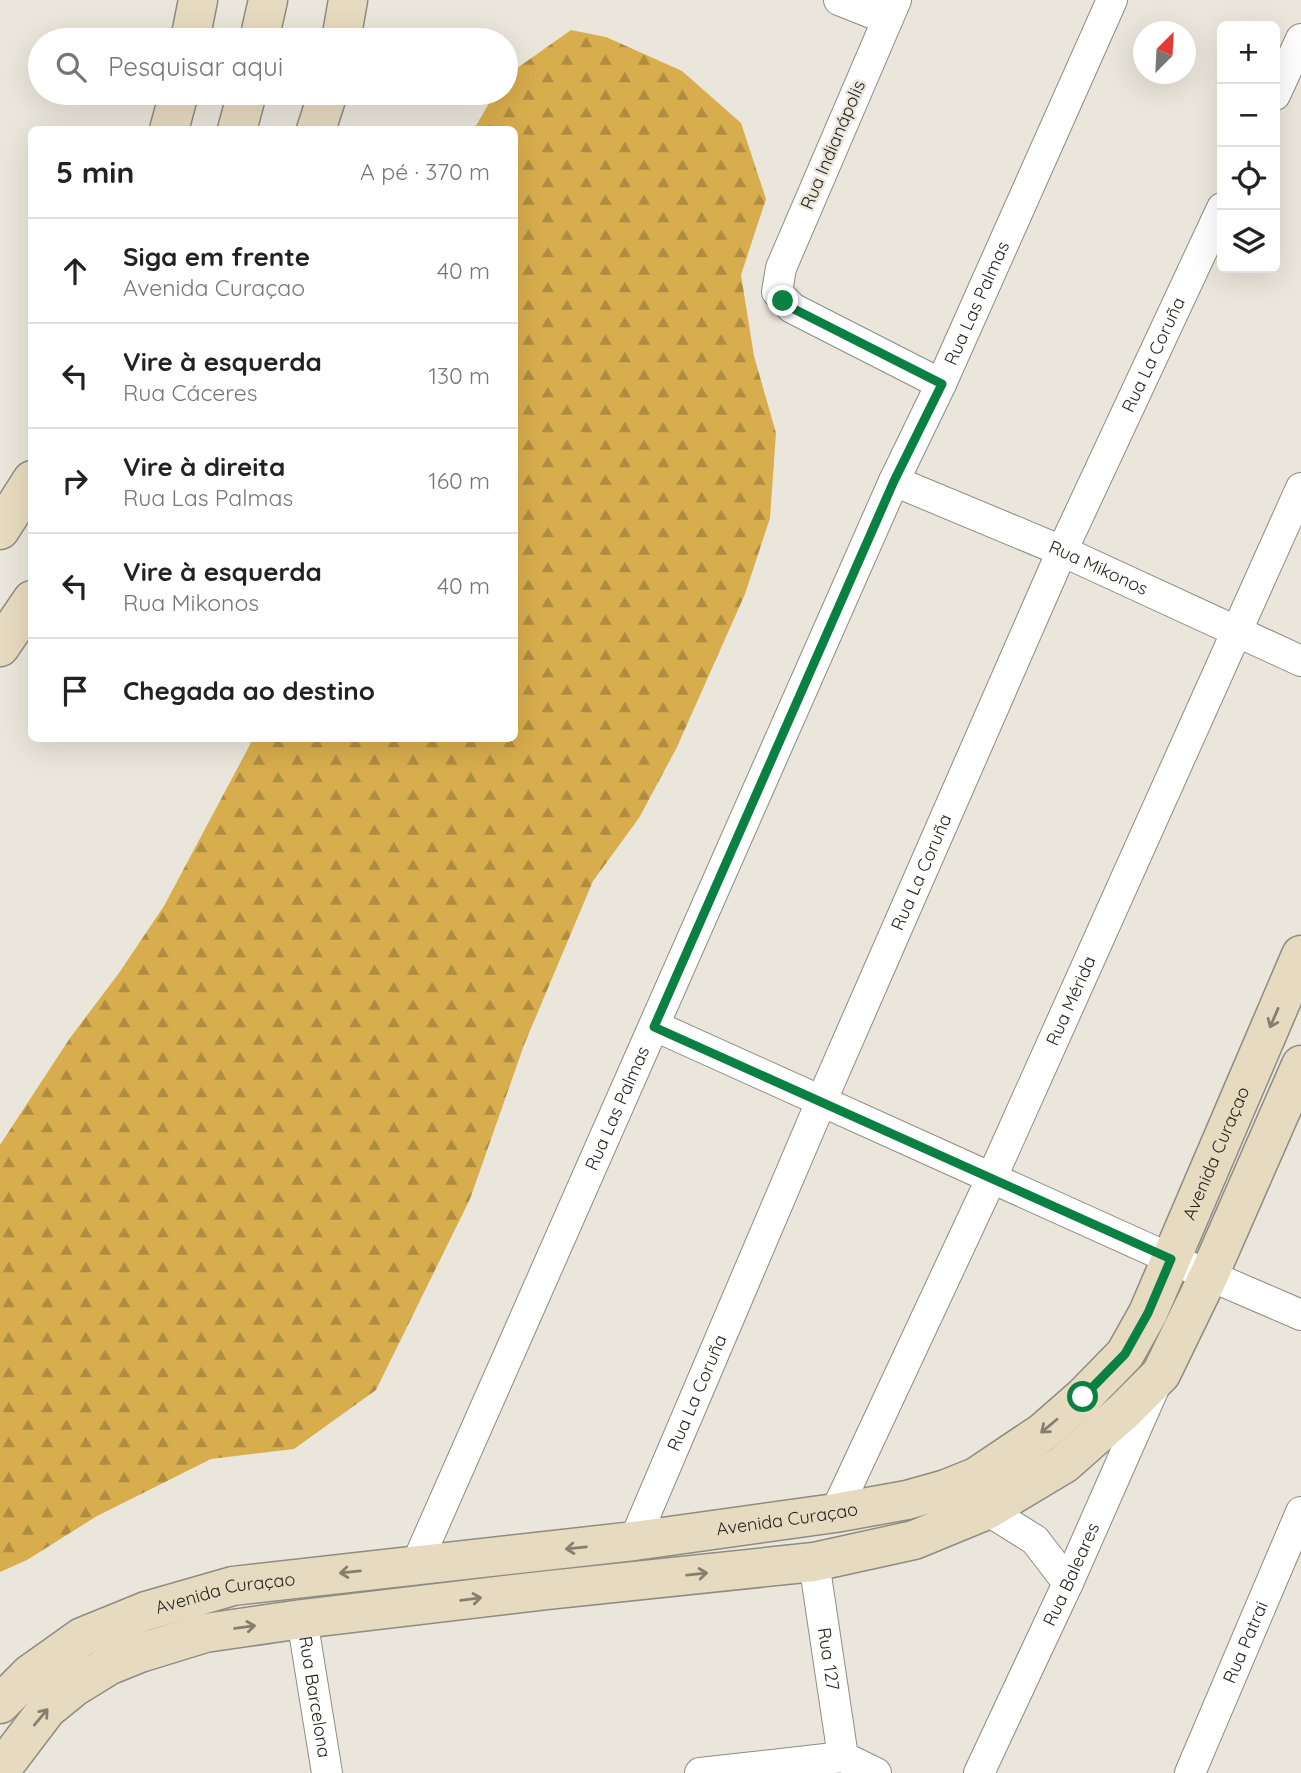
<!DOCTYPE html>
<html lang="pt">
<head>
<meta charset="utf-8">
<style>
	:root { --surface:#fff; --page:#f2f2f2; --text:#222; --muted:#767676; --line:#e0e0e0 }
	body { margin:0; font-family:Quicksand,sans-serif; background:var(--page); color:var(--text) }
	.controls { position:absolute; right:21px; top:21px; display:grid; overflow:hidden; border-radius:10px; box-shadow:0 7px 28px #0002 }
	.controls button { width:63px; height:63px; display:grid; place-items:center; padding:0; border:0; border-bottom:2px solid var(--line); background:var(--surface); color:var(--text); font:35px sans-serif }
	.compass { position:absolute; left:1133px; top:21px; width:63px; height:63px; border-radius:50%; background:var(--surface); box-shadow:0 7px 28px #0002; rotate:24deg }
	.stop { position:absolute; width:21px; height:21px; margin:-16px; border:5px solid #0b8043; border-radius:50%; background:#fff }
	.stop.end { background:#0b8043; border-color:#fff; box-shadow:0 2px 7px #0008 }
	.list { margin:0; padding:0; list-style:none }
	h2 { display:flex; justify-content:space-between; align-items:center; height:91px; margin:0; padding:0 28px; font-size:30px }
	h2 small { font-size:23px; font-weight:400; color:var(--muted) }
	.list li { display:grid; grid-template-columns:46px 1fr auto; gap:21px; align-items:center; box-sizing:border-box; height:105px; padding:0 28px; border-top:2px solid var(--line) }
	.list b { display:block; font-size:26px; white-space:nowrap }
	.list p { margin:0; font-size:23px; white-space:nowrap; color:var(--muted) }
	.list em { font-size:23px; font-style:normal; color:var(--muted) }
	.icon { flex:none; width:38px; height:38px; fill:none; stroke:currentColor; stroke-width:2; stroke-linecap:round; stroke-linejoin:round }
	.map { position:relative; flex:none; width:1301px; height:1773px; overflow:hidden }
	.search { position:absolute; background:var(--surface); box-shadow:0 7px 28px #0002; left:28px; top:28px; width:490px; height:77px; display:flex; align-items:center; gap:18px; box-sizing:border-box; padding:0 24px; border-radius:38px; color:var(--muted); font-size:26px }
	.panel { position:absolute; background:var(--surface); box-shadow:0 7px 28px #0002; left:28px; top:126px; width:490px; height:616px; border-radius:10px }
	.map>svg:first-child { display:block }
	.forest { fill:url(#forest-firs) }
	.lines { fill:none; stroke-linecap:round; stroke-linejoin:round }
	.street-casing { stroke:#8f8b81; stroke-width:32 }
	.secondary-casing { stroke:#8f8b81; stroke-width:41 }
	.street { stroke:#fff; stroke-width:30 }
	.secondary { stroke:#e6dbc0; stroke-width:38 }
	.oneway { stroke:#867f70 }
	.route { stroke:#0b8043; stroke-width:9 }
	.labels { text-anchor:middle; stroke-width:5; stroke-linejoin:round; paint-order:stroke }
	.street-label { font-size:18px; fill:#25231f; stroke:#ebe6db }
</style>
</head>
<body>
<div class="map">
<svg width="1301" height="1773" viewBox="0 0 1301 1773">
	<defs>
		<pattern id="forest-firs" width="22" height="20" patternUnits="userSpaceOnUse" patternTransform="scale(1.75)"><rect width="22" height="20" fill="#d8ad4d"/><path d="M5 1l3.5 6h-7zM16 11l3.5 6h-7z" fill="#af8c3f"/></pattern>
	</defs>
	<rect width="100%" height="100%" fill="#ebe6db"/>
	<polygon class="forest" points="571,30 606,37 682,71 741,123 766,199 741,275 754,356 776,433 770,518 745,594 677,747 639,818 593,881 524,1045 470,1199 376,1390 294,1449 211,1459 97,1516 27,1560 0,1572 0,1145 70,1038 119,973 164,906 253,739 514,738 514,130 474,129 495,93 506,93 506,76"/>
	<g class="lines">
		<defs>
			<g id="street">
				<polyline points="839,0 887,19"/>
				<polyline points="896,0 781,268 777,292 792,308 941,384"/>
				<polyline points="1275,95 1301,39"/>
				<path id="s1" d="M894,481L1062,551L1301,661"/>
				<polyline points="655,1026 1171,1259 1301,1315"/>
				<polyline points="987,1510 1035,1540 1068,1583"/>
				<path id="s2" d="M835,1513L992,1177L1301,488"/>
				<path id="s3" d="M634,1541L821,1102L1062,551L1222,208"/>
				<path id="s4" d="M814,1562L843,1757"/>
				<path id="s5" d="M416,1565L894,481L941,384L1112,0"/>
				<path id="s6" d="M302,1619L327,1773"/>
				<polyline points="700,1773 843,1757 876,1773"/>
				<path id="s7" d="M979,1773L1068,1583L1154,1388"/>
				<path id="s8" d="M1190,1773L1301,1512"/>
			</g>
			<g id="secondary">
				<polyline points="190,40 198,0"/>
				<polyline points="259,40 268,0"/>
				<polyline points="341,40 348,0"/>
				<polyline points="169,130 179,93"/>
				<polyline points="237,130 247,93"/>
				<polyline points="316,130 328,93"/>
				<polyline points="0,530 32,480"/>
				<polyline points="0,647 32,600"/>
				<path id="s9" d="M0,1704L30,1674L82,1637L146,1611L233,1586L634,1541L835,1513L907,1500L946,1489L976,1477L1043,1432L1083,1397L1125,1354L1148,1313L1301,955"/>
				<polyline points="0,1771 47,1709 74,1687 108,1666 140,1653 205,1633 302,1619 548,1590 814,1562 914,1540 987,1510 1064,1464 1124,1411 1161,1374 1209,1275 1301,1065"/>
			</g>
		</defs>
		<use href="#street" class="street-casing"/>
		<use href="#secondary" class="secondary-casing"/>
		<use href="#street" class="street"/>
		<use href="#secondary" class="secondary"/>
	</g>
	<defs><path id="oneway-shaft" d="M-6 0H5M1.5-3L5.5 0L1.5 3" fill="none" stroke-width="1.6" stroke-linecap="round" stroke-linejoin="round" transform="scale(1.75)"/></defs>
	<g class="oneway">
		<use href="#oneway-shaft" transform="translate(1274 1018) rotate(113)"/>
		<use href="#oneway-shaft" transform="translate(1049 1426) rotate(140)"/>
		<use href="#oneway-shaft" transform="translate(576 1548) rotate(174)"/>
		<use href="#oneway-shaft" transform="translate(350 1572) rotate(174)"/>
		<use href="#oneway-shaft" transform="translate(697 1574) rotate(-6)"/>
		<use href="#oneway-shaft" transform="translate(471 1599) rotate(-7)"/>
		<use href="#oneway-shaft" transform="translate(245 1627) rotate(-8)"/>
		<use href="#oneway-shaft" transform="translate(41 1717) rotate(-50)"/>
	</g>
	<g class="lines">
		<polyline class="route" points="783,301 792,308 942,384 894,481 654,1027 1171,1259 1148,1313 1125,1354 1083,1397"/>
	</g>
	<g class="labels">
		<g class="street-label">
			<text transform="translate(833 145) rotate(-67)" y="6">Rua Indianápolis</text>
			<text dy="6" stroke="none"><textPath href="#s5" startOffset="1381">Rua Las Palmas</textPath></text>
			<text dy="6" stroke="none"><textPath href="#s3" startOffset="1295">Rua La Coruña</textPath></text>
			<text dy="6" stroke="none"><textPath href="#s1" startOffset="222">Rua Mikonos</textPath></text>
			<text dy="6" stroke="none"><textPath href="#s3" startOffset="728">Rua La Coruña</textPath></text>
			<text dy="6" stroke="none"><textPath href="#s2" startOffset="564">Rua Mérida</textPath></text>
			<text dy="6" stroke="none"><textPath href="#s5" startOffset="499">Rua Las Palmas</textPath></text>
			<text dy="6" stroke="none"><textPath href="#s9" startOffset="1433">Avenida Curaçao</textPath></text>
			<text dy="6" stroke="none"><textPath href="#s3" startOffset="161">Rua La Coruña</textPath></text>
			<text dy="6" stroke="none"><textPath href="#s9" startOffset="824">Avenida Curaçao</textPath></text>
			<text dy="6" stroke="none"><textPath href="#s7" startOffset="219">Rua Baleares</textPath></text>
			<text dy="6" stroke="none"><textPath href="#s9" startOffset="257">Avenida Curaçao</textPath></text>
			<text dy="6" stroke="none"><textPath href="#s8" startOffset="142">Rua Patrai</textPath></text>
			<text dy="6" stroke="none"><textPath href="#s4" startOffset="98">Rua 127</textPath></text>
			<text dy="6" stroke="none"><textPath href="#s6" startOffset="79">Rua Barcelona</textPath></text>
		</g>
	</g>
</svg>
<div class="controls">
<button>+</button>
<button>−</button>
<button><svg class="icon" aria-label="locate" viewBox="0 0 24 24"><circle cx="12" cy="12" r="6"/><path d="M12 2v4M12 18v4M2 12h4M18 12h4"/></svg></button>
<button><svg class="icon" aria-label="layers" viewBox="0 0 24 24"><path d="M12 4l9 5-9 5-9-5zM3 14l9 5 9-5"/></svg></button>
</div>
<svg class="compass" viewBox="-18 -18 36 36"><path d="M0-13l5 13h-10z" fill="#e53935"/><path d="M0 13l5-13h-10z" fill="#767676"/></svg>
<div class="stop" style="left:1083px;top:1397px"></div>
<div class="stop end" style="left:783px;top:301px"></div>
<div class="search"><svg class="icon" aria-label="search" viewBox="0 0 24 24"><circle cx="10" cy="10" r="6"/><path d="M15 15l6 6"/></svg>Pesquisar aqui</div>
<section class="panel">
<h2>5 min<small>A pé · 370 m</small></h2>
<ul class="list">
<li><svg class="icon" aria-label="ahead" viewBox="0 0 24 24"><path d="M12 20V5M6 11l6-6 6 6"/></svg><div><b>Siga em frente</b><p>Avenida Curaçao</p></div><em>40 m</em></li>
<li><svg class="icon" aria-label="left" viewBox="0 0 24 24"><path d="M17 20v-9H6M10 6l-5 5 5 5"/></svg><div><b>Vire à esquerda</b><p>Rua Cáceres</p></div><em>130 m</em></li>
<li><svg class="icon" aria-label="right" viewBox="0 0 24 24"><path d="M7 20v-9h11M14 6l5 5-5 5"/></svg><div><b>Vire à direita</b><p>Rua Las Palmas</p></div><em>160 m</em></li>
<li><svg class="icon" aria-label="left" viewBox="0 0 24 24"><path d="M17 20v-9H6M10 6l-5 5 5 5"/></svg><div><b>Vire à esquerda</b><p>Rua Mikonos</p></div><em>40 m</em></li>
<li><svg class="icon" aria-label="arrive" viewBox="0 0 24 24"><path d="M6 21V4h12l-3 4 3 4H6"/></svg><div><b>Chegada ao destino</b></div></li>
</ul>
</section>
</div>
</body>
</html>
